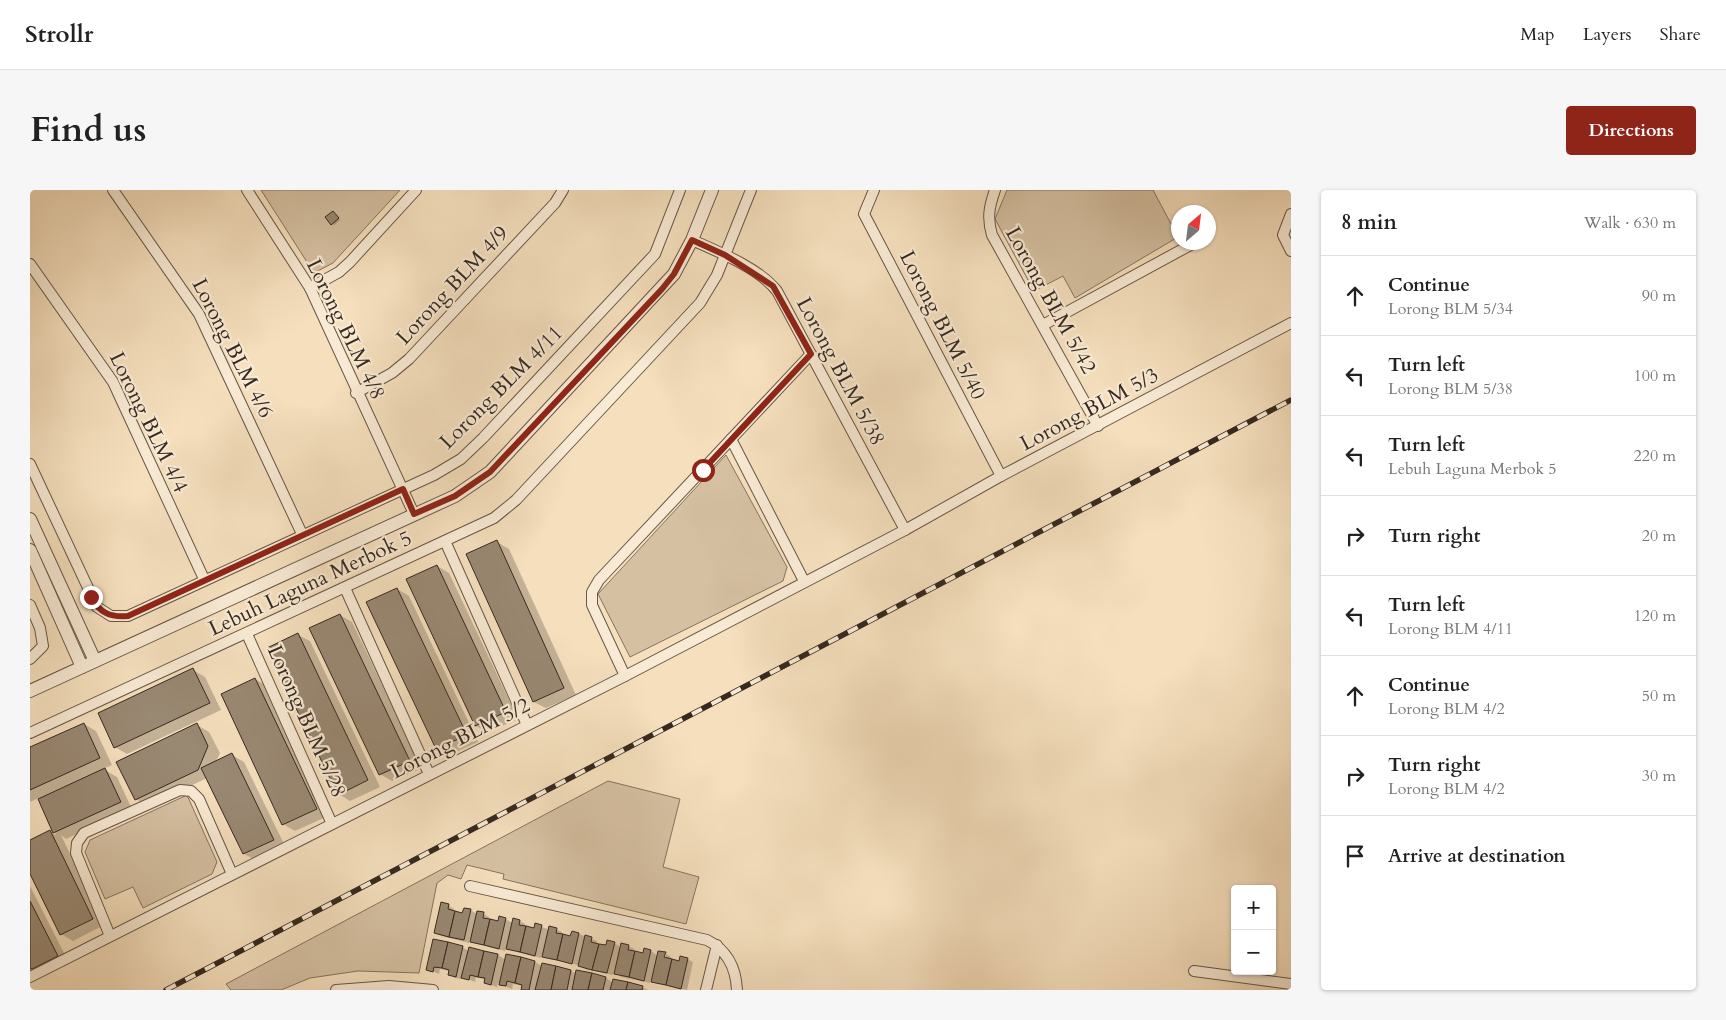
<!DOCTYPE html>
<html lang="en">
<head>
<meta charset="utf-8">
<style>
	:root { --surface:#fff; --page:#f6f6f6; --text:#222; --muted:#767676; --line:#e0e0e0; --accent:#8f2418 }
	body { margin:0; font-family:Cardo,serif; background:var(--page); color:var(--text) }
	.controls { position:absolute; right:15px; bottom:15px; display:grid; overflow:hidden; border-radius:5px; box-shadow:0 1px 4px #0004 }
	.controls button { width:45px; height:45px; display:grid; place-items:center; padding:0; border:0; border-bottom:1px solid var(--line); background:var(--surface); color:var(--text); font:25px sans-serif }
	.compass { position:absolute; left:1141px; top:15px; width:45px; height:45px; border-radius:50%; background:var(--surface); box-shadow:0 1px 4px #0004; rotate:28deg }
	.stop { position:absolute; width:15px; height:15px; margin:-11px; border:4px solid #8f2418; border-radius:50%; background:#fff }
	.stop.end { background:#8f2418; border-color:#fff; box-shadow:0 1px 5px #0008 }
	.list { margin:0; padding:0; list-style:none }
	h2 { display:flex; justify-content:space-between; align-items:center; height:65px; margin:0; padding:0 20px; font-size:21px }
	h2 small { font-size:16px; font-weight:400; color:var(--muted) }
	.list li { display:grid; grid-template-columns:32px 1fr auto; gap:15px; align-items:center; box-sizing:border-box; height:80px; padding:0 20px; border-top:1px solid var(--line) }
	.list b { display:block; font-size:19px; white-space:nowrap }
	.list p { margin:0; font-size:16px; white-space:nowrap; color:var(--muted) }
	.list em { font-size:16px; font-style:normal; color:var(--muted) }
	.icon { flex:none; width:28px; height:28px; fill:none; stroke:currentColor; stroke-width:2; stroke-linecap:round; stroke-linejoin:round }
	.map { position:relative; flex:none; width:1261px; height:800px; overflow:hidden; border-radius:5px }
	header { display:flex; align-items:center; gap:30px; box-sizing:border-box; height:70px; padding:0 25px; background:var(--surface); border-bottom:1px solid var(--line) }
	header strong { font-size:24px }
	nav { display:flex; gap:28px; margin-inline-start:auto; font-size:18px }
	.intro { display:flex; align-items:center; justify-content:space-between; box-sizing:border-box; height:120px; padding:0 30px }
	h1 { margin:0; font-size:35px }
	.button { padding:12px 22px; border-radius:5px; background:var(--accent); color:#fff; font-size:18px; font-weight:700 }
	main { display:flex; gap:30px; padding:0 30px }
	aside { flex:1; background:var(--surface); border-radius:5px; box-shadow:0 1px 4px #0004 }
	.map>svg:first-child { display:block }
	.green { fill:#d5c0a2; stroke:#867461 }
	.shadow { fill:#0003 }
	.building { fill:#998872; stroke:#362920 }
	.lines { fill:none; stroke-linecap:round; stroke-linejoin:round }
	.minor-casing { stroke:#665647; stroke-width:12 }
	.tertiary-casing { stroke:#665647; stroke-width:14 }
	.minor { stroke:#f8ead4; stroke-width:10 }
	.tertiary { stroke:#f8ead4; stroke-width:12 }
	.rail-casing { stroke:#362920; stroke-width:5.5 }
	.rail { stroke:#f8ead4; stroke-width:4; stroke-dasharray:11; stroke-linecap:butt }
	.route { stroke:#8f2418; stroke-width:6 }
	.labels { text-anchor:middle; stroke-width:4.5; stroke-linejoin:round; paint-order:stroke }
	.street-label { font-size:21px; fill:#362920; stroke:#f8ead4 }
</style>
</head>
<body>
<header>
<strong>Strollr</strong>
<nav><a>Map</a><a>Layers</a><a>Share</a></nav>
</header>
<div class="intro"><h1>Find us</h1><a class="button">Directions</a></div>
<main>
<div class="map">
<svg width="1261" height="800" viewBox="0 0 1261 800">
	<rect width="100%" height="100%" fill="#f5dfbd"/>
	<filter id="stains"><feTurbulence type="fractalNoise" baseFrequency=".004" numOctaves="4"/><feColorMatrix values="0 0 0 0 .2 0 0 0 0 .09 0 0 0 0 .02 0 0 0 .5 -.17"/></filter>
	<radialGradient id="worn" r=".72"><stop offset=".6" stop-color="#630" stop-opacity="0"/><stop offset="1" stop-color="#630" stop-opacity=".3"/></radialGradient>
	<g class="green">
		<polygon points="231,0 370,0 303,73 284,83"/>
		<polygon points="977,0 1123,0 1148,47 1045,108 1033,86 1004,101 965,29"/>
		<polygon points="696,265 757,377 753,391 600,467 568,404"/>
		<polygon points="578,591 650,609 633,677 669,687 656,734 473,689 474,684 437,675 431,689 418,685 407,693 389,783 328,781 280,788 251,800 201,800 196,794"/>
		<polygon points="157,605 187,672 182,684 113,718 103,697 75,709 55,662 60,650"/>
	</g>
	<g class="shadow">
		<polygon points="305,24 310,30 304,35 302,34"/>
		<polygon points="467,352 479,359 546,505 516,518 504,512 437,365"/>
		<polygon points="407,376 419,383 488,529 458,542 446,536 377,390"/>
		<polygon points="367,399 379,406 448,552 419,565 407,558"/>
		<polygon points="310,425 322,432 392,578 362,591 350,584"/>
		<polygon points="268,445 280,451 350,597 320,611 309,604"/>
		<polygon points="163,480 175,487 191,520 97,564 85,557"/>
		<polygon points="225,489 237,496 298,626 265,641 253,634"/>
		<polygon points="54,534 66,541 82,575 73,579 87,587 102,619 36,649 31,645 74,735 43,751 31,744 0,681 0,651 20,642 26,645 9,608 0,612 0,559"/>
		<polygon points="167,535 179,542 190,563 186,572 202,565 214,572 255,656 226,670 214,664 177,588 118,616 106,609"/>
		<polygon points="0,696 39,773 15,785 0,782"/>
		<polygon points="418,715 424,719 423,722 433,724 440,720 447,724 454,724 459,727 458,730 469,732 470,727 483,733 490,731 495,734 495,737 505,740 506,735 520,740 526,739 532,742 531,745 541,748 549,744 567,751 567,754 577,757 584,753 592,758 598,756 604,759 603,762 613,765 621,761 628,766 632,773 634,774 636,764 641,767 640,770 650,772 657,769 663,772 657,800 628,794 620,790 620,793 591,787 584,782 583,785 555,779 548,775 519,769 512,765 511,768 483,761 476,757 475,761 447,754 440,750 439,753 411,746 406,743"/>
		<polygon points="432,757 439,761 440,759 468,765 476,770 477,765 505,772 512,776 541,781 547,784 576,788 583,793 612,797 618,800 494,800 493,796 483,794 482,799 468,793 467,797 455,793 456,790 446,787 445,792 432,787 431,789 425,788 420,784 420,781 410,779 409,784 397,779"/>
	</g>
	<g class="building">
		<polygon points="303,21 309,28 301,35 295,27"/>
		<polygon points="467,350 534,498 503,512 436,364"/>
		<polygon points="407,375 476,522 445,536 376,389"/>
		<polygon points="367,398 437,545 406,559 336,412"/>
		<polygon points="310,424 380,571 349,585 279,438"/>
		<polygon points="268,443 338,590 308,605 237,458"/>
		<polygon points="163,478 180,513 84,558 68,523"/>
		<polygon points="225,488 287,619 252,635 191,504"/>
		<polygon points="54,533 70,568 0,600 0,557"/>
		<polygon points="167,533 178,556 168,580 105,610 86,572"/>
		<polygon points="202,563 244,650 213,664 171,578"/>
		<polygon points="75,578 91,612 23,643 8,609"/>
		<polygon points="20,640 63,729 30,745 0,684 0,650"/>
		<polygon points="0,711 28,766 2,779 0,778"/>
		<polygon points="411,712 419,714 418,719 425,721 419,747 404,743"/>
		<polygon points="434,718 441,719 434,750 419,747 425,721 432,723"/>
		<polygon points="447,721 454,722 453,728 460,729 454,755 440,752"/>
		<polygon points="469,726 476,728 469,759 454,755 460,729 468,731"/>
		<polygon points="483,728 490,730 489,735 496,736 490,762 476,759"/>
		<polygon points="505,733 512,735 505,766 490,762 496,736 504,738"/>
		<polygon points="519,736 527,738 526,743 533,744 527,770 512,767"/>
		<polygon points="542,741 549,743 542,774 527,770 533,744 540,746"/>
		<polygon points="555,745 562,747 561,752 569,754 562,780 548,776"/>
		<polygon points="403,749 418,752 412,778 404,777 403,782 396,780"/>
		<polygon points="577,750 585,752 577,783 562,780 569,754 576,755"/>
		<polygon points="418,752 433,756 426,787 418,785 419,780 412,778"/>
		<polygon points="591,753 599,755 598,760 605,761 599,787 584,784"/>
		<polygon points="439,757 454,761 448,787 440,785 439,790 431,788"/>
		<polygon points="614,758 621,760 614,791 599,787 605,761 613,763"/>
		<polygon points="454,761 468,764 461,795 454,793 455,788 448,787"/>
		<polygon points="628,761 636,762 634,767 642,769 636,795 621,792"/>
		<polygon points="476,764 491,767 485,793 477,791 476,796 469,795"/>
		<polygon points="650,766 658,768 651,799 636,795 642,769 649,771"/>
		<polygon points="491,767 505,771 499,800 491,800 492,795 485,793"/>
		<polygon points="512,773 526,776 521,800 505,800"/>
		<polygon points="526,776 541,780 537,800 521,800"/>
		<polygon points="546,780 562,783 558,800 542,800"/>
		<polygon points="562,783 576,787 573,800 558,800"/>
		<polygon points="583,789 598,792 596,800 580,800"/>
		<polygon points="598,792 613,796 612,800 596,800"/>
	</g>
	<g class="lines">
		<defs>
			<g id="minor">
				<polyline points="83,0 169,124 272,344"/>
				<polyline points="217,0 280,98 384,324"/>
				<polyline points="844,0 834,24 971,286"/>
				<path d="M965,0C959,17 957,28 962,45L1068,236"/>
				<polyline points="1261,24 1253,45 1261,61"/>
				<path d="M662,50C689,62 729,78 747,101L875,340"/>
				<polyline points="0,74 83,192 174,389"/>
				<polyline points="280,98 309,82 320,72 386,0"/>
				<polyline points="1013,135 1166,52"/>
				<polyline points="326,203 362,183 379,169 525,13 533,0"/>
				<polyline points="701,249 774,391"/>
				<polyline points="0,274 67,417 81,426 98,426 404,285 431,269 453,248 625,64 650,0"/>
				<polyline points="415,351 497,535"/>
				<polyline points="315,398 399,584"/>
				<polyline points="0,415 10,438 13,456 0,469"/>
				<polyline points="217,444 302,634"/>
				<polyline points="595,486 562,415 562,402 569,390 781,164"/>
				<polyline points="0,543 464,328 486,310 670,113 687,85 721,0"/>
				<path d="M440,696L677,750C697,760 706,778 707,800"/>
				<polyline points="80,746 46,663 47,653 54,643 150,600 161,601 169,609 202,684"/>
				<polyline points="1164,781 1261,794"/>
				<polyline points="0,787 595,486 875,340 971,286 1261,133"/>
				<polyline points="306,800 359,796 403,800"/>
				<polyline points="676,800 687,755"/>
			</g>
			<g id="tertiary">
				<polyline points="0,329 65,471"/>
				<polyline points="0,360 52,477"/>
				<polyline points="0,501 425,306 460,282 644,84 662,50 682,0"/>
			</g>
		</defs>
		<use href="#minor" class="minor-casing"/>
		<use href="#tertiary" class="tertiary-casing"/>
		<use href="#minor" class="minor"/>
		<use href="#tertiary" class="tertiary"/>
		<defs>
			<polyline id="rail" points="136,800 1261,210"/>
		</defs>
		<use href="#rail" class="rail-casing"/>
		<use href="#rail" class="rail"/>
	</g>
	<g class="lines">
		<path class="route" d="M61,407C69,422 80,428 98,426L373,299L384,324L425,306L460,282L632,99L644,84L662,50L695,65L743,96L781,164L673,280"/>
	</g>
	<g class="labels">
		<g class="street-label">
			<text transform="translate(422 95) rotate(-47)" y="7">Lorong BLM 4/9</text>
			<text transform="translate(1021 110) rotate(61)" y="7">Lorong BLM 5/42</text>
			<text transform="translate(913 135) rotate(63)" y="7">Lorong BLM 5/40</text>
			<text transform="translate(316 139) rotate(64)" y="7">Lorong BLM 4/8</text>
			<text transform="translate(203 158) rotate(63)" y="7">Lorong BLM 4/6</text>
			<text transform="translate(811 181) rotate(62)" y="7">Lorong BLM 5/38</text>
			<text transform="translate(471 197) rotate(-45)" y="7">Lorong BLM 4/11</text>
			<text transform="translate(1059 219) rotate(-28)" y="7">Lorong BLM 5/3</text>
			<text transform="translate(119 232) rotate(64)" y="7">Lorong BLM 4/4</text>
			<text transform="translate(280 393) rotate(-25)" y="7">Lebuh Laguna Merbok 5</text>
			<text transform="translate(277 531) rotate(66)" y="7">Lorong BLM 5/28</text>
			<text transform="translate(430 548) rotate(-27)" y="7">Lorong BLM 5/2</text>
		</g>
	</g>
	<rect width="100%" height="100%" filter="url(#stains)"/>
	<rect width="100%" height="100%" fill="url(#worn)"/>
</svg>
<div class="controls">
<button>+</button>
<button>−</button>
</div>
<svg class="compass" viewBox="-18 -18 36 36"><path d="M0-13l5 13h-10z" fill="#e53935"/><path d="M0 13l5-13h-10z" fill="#767676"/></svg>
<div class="stop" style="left:673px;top:280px"></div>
<div class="stop end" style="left:61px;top:407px"></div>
</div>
<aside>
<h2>8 min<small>Walk · 630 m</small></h2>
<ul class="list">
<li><svg class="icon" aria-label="ahead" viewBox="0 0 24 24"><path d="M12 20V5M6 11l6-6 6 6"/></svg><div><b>Continue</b><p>Lorong BLM 5/34</p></div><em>90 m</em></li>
<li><svg class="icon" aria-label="left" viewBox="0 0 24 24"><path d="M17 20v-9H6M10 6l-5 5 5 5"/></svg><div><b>Turn left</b><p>Lorong BLM 5/38</p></div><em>100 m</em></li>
<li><svg class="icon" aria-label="left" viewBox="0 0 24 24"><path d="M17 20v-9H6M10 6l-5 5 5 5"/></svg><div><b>Turn left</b><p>Lebuh Laguna Merbok 5</p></div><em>220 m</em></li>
<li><svg class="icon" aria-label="right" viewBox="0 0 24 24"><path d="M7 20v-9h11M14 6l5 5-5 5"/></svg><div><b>Turn right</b></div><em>20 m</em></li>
<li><svg class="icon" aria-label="left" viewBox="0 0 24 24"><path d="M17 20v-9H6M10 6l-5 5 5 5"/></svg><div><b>Turn left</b><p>Lorong BLM 4/11</p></div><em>120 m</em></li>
<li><svg class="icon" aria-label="ahead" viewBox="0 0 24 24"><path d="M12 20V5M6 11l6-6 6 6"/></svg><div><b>Continue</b><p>Lorong BLM 4/2</p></div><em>50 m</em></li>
<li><svg class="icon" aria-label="right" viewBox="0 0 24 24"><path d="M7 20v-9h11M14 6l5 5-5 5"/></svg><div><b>Turn right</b><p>Lorong BLM 4/2</p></div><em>30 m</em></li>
<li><svg class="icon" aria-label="arrive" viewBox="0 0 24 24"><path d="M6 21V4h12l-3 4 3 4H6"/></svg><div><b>Arrive at destination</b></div></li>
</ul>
</aside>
</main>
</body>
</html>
